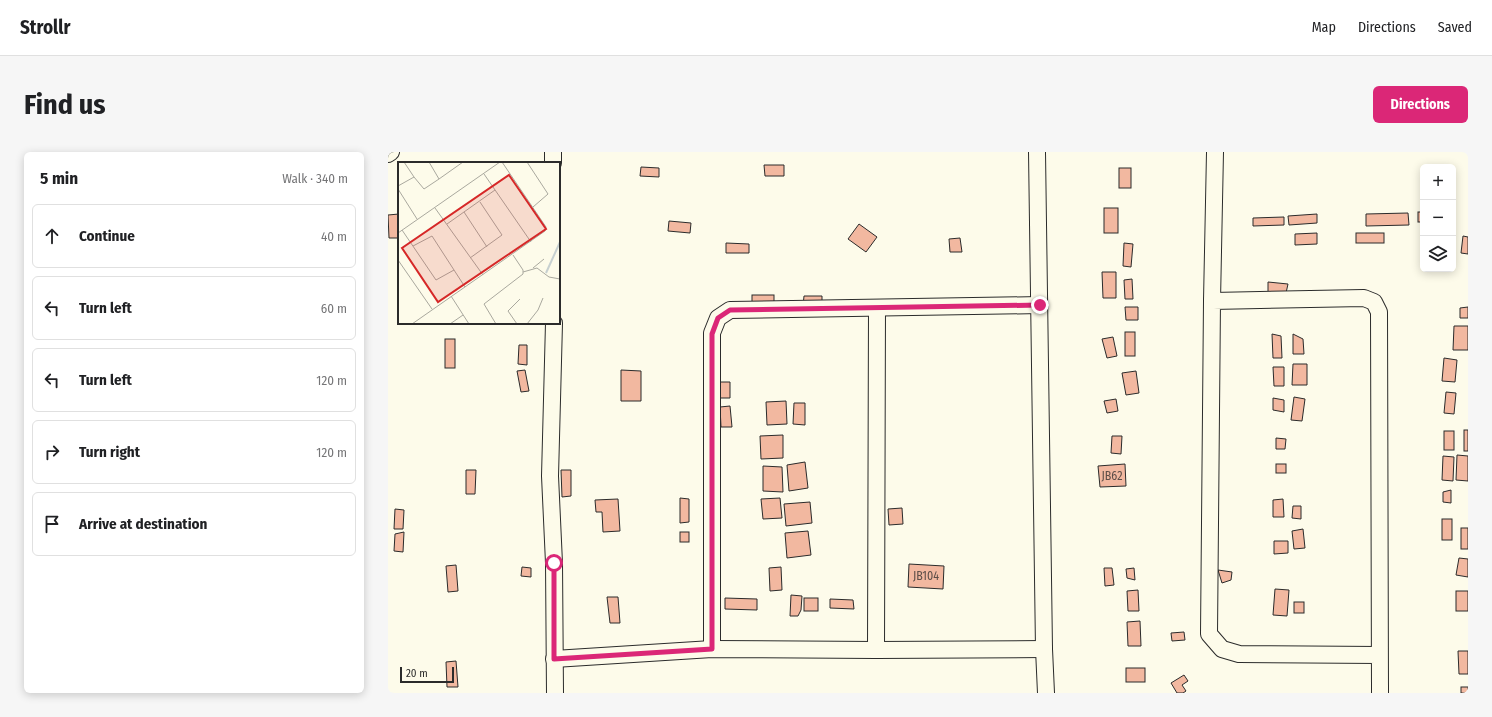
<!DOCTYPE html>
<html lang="en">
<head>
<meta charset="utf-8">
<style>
	:root { --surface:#fff; --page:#f6f6f6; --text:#202124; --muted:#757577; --line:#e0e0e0; --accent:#db2777 }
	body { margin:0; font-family:"Fira Sans Condensed",sans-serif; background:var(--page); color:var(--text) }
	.controls { position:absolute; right:12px; top:12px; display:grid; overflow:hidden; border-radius:6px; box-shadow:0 2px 10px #0003 }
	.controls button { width:36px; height:36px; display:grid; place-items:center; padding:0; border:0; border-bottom:1px solid var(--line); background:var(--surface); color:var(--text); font:20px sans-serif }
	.scale { position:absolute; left:12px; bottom:10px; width:54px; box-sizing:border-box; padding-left:4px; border:2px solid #2b2b2b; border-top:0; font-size:11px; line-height:14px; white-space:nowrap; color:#2b2b2b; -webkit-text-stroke:3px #fdfbea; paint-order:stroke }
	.stop { position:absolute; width:12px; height:12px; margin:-9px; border:3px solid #db2777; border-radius:50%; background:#fff }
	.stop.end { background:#db2777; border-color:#fff; box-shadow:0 1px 4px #0008 }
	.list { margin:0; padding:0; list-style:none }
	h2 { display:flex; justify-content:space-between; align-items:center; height:52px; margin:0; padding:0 16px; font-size:17px }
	h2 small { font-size:13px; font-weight:400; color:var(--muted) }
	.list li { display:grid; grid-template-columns:26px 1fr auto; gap:12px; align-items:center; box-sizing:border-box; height:64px; margin:0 8px 8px; padding:0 8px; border:1px solid var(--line); border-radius:6px }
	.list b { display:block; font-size:15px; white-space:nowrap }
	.list em { font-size:13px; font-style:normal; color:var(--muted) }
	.icon { flex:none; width:22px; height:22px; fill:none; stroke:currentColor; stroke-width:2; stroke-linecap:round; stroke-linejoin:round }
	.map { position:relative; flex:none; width:1080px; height:541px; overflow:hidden; border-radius:6px }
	header { display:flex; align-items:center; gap:24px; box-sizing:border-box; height:56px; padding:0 20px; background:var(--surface); border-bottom:1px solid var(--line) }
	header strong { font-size:19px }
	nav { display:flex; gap:22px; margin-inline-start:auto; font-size:14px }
	.intro { display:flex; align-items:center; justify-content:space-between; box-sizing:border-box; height:96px; padding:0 24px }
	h1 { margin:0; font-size:28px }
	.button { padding:10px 18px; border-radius:6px; background:var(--accent); color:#fff; font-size:14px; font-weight:700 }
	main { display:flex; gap:24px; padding:0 24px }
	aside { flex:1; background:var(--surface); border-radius:6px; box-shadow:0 2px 10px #0003 }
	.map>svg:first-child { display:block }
	.building { fill:#f2b8a0; stroke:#2b2b2b }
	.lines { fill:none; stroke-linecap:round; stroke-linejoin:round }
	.street-casing { stroke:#2b2b2b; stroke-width:18 }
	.street { stroke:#fdfbea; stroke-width:16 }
	.route { stroke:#db2777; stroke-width:5 }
	.labels { text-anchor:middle; stroke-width:3; stroke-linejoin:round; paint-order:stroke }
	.number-label { font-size:12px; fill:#5d4e48 }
	.inset-river { fill:none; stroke:#c7d0d0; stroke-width:2 }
	.inset-road { fill:none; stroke:#a9a89e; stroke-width:1 }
	.view { fill:#d62828; fill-opacity:0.15; stroke:#d62828; stroke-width:2 }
	.inset-edge { fill:none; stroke:#2b2b2b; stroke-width:2 }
</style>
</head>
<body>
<header>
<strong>Strollr</strong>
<nav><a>Map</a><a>Directions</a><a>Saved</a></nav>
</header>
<div class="intro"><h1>Find us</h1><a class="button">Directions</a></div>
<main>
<aside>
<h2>5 min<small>Walk · 340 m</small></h2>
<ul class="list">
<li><svg class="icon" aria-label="ahead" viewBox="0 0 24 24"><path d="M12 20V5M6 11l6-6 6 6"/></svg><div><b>Continue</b></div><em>40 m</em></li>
<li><svg class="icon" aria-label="left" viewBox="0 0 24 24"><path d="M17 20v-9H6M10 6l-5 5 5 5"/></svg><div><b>Turn left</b></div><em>60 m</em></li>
<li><svg class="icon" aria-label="left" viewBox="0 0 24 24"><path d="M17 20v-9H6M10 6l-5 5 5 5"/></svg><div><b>Turn left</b></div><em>120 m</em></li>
<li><svg class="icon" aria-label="right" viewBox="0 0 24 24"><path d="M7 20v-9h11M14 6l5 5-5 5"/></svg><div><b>Turn right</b></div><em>120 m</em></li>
<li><svg class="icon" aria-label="arrive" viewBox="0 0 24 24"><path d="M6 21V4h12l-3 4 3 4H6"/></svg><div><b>Arrive at destination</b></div></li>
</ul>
</aside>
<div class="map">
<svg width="1080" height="541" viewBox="0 0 1080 541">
	<rect width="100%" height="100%" fill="#fdfbea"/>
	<g class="building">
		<polygon points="376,13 396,13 396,24 377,24"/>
		<polygon points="253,15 271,16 271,25 252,24"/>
		<rect x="731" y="16" width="12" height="20"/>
		<rect x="716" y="56" width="14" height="25"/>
		<rect x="1030" y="60" width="5" height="10"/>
		<polygon points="1020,61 1021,73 978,74 978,62"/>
		<polygon points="11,62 11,86 1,86 0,63"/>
		<polygon points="929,62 929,71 901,73 900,64"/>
		<polygon points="896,65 896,73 865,74 865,66"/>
		<polygon points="281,69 303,71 302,81 280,79"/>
		<polygon points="471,72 489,85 478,100 460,87"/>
		<polygon points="929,81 929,92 907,93 907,82"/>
		<rect x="968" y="81" width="28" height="10"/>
		<polygon points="1075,84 1080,85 1080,102 1073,101"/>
		<polygon points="572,86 574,100 562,100 561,87"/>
		<polygon points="338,91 361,92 361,101 338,101"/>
		<polygon points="736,91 745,92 743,115 735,114"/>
		<polygon points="714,120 728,120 728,146 715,146"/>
		<polygon points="744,127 745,147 737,147 736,128"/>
		<polygon points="880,130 900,132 898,141 880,140"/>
		<rect x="364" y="143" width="22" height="10"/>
		<polygon points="416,144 434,144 434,155 415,154"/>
		<polygon points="737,155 750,155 750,168 738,168"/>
		<polygon points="1080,155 1080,166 1072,166 1072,156"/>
		<polygon points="1066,174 1080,174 1080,198 1065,198"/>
		<rect x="737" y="180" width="10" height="24"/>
		<polygon points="884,182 893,184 894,206 885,206"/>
		<polygon points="905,182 915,187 916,202 905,202"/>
		<polygon points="725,185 729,204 719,206 714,187"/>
		<rect x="57" y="187" width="10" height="29"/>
		<polygon points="131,193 139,193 139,213 130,212"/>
		<polygon points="1056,206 1069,208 1067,230 1054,229"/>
		<polygon points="905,212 919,212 919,233 904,233"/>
		<polygon points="885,215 896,215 896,234 886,234"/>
		<polygon points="137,218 141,239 133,240 129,219"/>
		<polygon points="233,218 253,219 253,249 233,249"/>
		<polygon points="748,219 751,241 738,243 734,221"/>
		<polygon points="329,230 342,230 342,246 330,246"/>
		<polygon points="1058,240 1068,241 1066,262 1056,261"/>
		<polygon points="906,245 917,247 914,269 903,268"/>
		<polygon points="885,246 896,248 896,260 885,258"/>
		<polygon points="728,247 730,259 719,261 716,249"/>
		<polygon points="398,249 399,272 379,273 378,250"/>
		<polygon points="406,251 417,251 417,273 405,272"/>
		<polygon points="342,254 344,275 333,275 332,255"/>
		<rect x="1076" y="278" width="4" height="21"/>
		<rect x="1056" y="279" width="10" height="19"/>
		<polygon points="395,283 395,306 373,307 372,284"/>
		<polygon points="724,284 734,284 733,302 723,301"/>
		<polygon points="888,286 898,287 897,297 888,297"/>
		<polygon points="1069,303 1080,304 1080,329 1068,328"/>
		<polygon points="1055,304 1066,305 1065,329 1054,328"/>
		<polygon points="417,310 420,336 401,339 399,313"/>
		<polygon points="737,312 738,334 712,335 710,314"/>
		<rect x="888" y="312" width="10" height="9"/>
		<polygon points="375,314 394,315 395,340 375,339"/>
		<polygon points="78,318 88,318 87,342 78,342"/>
		<polygon points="173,318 183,318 183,344 174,345"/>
		<polygon points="1063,338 1063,351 1055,350 1055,340"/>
		<polygon points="292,346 301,347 301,370 292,371"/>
		<polygon points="392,346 394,366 375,367 373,347"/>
		<polygon points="230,347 232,379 215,380 214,360 208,360 207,348"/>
		<polygon points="895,347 896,365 885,365 885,348"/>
		<polygon points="422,350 424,371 398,374 396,352"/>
		<polygon points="905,354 913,354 913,367 904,366"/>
		<polygon points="514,356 515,372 501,373 500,357"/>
		<polygon points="7,357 16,358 15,377 6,377"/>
		<rect x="1054" y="367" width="10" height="21"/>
		<rect x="1073" y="376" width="7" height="21"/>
		<polygon points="915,377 917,396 906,397 904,379"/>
		<polygon points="420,379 423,403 399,406 397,381"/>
		<polygon points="16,380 15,400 6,399 7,382"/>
		<rect x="292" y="380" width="9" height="10"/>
		<polygon points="886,389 900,389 900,401 886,402"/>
		<polygon points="1071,406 1080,407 1080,425 1068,423"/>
		<polygon points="521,412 556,414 555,437 520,435"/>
		<polygon points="68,413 70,439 60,440 58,414"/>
		<polygon points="134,415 143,416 143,425 133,424"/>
		<polygon points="393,415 394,438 382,439 381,416"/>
		<polygon points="716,416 724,416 726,433 717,434"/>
		<polygon points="746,416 747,428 739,426 738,417"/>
		<polygon points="830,418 844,420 843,428 834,431"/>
		<polygon points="887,437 901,438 899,464 885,463"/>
		<polygon points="750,438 751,459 740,459 739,439"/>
		<rect x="1068" y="439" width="12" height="20"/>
		<polygon points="403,443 414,444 413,458 410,464 402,464"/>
		<polygon points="219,445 230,445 232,471 222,471"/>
		<polygon points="337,446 369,447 369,458 337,457"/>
		<rect x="416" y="446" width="14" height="13"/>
		<polygon points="442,447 465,448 466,457 442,456"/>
		<rect x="906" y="450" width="10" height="11"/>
		<polygon points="752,469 753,494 740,494 739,470"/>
		<polygon points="796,480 797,488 784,489 783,481"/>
		<polygon points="1070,499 1080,499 1080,522 1071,522"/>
		<polygon points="68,509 70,535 59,535 58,510"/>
		<rect x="738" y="516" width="19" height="14"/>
		<polygon points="796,523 800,529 794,533 798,539 795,541 789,541 783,531"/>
		<rect x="1073" y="535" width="7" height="6"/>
	</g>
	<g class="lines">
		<defs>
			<g id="street">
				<polyline points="165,0 165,11"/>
				<polyline points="649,0 656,497 658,541"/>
				<polyline points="0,2 3,0"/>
				<polyline points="824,149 827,0"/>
				<polyline points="166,171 162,324 166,411 167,541"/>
				<polyline points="324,497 324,181 330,166 342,158 652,153"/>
				<polyline points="488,498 489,156"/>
				<polyline points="991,503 851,502 834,497 821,482 824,149 976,146 986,150 991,160 992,541"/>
				<polyline points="166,507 324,497 488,498 656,497"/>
			</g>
		</defs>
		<use href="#street" class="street-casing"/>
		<use href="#street" class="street"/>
	</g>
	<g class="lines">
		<polyline class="route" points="166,411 166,507 324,497 324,182 330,166 342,158 652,153"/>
	</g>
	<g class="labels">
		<g class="number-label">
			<text x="724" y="328">JB62</text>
			<text x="538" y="428">JB104</text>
		</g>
	</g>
	<g transform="translate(10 10)">
		<rect width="162" height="162" fill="#fdfbea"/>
		<path class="inset-river" d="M148,111L162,80"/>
		<path class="inset-road" d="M129,0L150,32L135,45M86,12L133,80M16,15L26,27L41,17L31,0M41,17L65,0M0,24L16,15L6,0M0,27L19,57M37,46L85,113M66,50L89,85M49,62L97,28M4,68L38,118L56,108L34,74L15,84M0,71L102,0M72,96L104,73L82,40M0,98L34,147M135,106L146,97M56,108L67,125M125,110L139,106L151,115L162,117M53,134L71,162M14,162L147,69L148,65L104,0M52,162L65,153M98,162L86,142L125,112V108L115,93M119,162L110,149L122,137M129,162L140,148L145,136"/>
		<path class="view" d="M111,13L148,67L40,140L4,86Z"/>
		<rect width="162" height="162" class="inset-edge"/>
	</g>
</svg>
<div class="controls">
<button>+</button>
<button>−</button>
<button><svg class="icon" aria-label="layers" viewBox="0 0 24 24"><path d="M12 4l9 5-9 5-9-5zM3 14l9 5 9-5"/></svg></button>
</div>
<div class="scale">20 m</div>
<div class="stop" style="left:166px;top:411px"></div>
<div class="stop end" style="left:652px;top:153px"></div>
</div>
</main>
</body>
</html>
